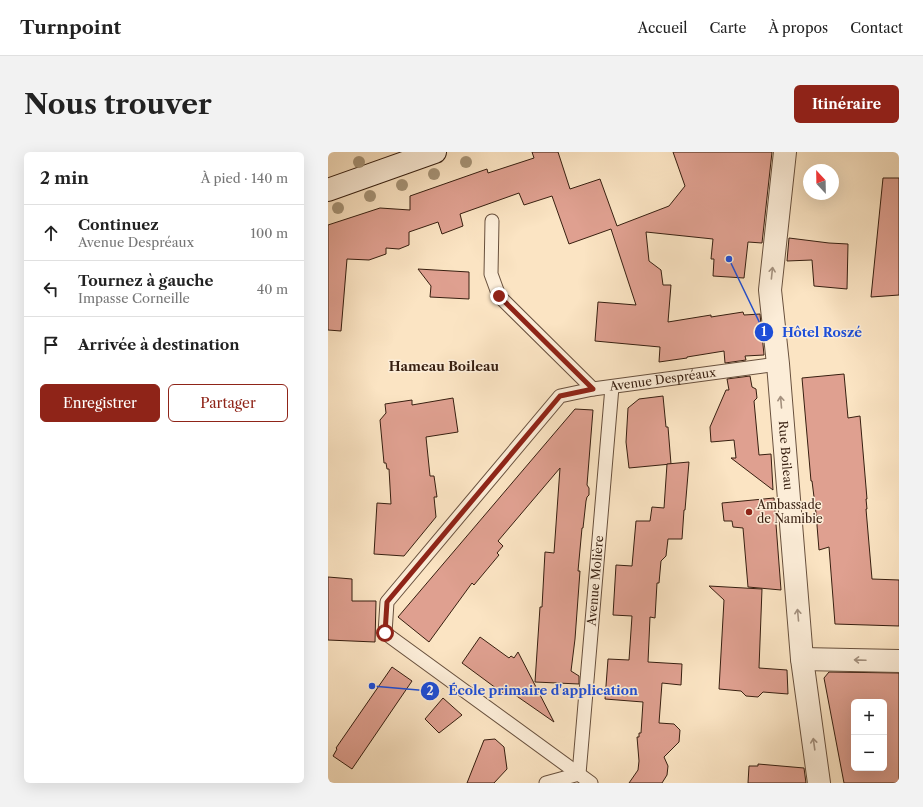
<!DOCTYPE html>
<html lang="fr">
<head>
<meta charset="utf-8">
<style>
	:root { --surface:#fff; --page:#f2f2f2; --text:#222; --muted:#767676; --line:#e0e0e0; --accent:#8f2418 }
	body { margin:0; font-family:"Libre Caslon Text",serif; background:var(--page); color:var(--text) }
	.controls { position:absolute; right:12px; bottom:12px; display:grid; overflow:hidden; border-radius:6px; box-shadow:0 4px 16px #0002 }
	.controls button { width:36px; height:36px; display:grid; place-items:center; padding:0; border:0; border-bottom:1px solid var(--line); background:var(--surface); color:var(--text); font:20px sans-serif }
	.compass { position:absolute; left:475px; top:12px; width:36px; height:36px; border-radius:50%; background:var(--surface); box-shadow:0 4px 16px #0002; rotate:338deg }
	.stop { position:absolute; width:12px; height:12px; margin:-9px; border:3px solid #8f2418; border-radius:50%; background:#fff }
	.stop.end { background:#8f2418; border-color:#fff; box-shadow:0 1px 4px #0008 }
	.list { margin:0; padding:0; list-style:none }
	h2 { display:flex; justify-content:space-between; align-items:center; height:52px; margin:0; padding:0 16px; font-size:17px }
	h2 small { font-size:13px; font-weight:400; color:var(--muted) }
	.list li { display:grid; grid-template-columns:26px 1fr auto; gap:12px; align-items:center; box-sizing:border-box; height:56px; padding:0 16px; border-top:1px solid var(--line) }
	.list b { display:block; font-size:15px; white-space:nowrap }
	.list p { margin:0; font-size:13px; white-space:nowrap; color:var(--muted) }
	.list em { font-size:13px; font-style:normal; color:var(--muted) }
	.actions { display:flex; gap:8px; padding:12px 16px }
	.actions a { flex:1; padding:9px 0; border:1px solid var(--accent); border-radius:6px; text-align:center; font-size:14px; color:var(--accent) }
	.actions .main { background:var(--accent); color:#fff }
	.icon { flex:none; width:22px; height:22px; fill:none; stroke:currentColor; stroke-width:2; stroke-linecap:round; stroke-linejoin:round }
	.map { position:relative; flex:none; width:571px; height:631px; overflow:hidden; border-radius:6px }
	header { display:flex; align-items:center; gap:24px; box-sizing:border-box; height:56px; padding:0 20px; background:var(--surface); border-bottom:1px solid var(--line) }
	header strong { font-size:19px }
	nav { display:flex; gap:22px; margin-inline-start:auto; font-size:14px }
	.intro { display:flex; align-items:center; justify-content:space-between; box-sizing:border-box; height:96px; padding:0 24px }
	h1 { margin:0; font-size:28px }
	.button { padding:10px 18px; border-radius:6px; background:var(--accent); color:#fff; font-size:14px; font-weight:700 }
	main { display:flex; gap:24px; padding:0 24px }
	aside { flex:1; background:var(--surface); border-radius:6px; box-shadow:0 4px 16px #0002 }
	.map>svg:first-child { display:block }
	.building { fill:#dfa090; stroke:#371f10; fill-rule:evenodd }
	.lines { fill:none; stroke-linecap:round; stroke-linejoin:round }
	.lane-casing { stroke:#68503d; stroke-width:15 }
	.street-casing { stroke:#68503d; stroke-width:24 }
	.secondary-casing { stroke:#371f10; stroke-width:24 }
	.lane { stroke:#fcedd8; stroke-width:13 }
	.street { stroke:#fcedd8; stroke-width:22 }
	.secondary { stroke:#fcedd8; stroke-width:22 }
	.tree { fill:#a69376 }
	.oneway { stroke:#a3907e }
	.route { stroke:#8f2418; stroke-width:5 }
	.poi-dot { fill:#8f2418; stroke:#fcedd8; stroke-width:1.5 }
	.labels { text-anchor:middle; stroke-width:3; stroke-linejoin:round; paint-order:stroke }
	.street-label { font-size:12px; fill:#371f10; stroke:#fcedd8 }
	.poi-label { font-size:12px; fill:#371f10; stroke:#fcedd8; text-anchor:start }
	.neighbourhood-label { font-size:13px; font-weight:bold; fill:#371f10; stroke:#fcedd8 }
	.leader { fill:none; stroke:#1d4ed8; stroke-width:1.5 }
	.callout-dot { fill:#1d4ed8; stroke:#fcedd8; stroke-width:1.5 }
	.mark-label { font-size:12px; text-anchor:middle; font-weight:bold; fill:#fff }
	.callout-label { font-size:13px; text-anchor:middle; font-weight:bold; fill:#1d4ed8; stroke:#fcedd8; stroke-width:3; stroke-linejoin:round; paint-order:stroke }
</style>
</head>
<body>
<header>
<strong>Turnpoint</strong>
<nav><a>Accueil</a><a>Carte</a><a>À propos</a><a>Contact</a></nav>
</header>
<div class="intro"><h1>Nous trouver</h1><a class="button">Itinéraire</a></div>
<main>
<aside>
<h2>2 min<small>À pied · 140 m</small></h2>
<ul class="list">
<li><svg class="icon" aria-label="ahead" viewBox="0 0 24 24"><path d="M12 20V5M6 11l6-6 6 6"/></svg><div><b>Continuez</b><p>Avenue Despréaux</p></div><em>100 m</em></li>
<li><svg class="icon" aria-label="left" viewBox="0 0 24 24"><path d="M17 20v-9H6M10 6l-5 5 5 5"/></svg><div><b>Tournez à gauche</b><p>Impasse Corneille</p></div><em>40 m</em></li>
<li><svg class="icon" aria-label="arrive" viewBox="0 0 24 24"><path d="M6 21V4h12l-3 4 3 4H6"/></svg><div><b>Arrivée à destination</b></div></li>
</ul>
<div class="actions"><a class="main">Enregistrer</a><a>Partager</a></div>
</aside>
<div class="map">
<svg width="571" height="631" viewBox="0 0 571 631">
	<rect width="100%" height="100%" fill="#fbe4c3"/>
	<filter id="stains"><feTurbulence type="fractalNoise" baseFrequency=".005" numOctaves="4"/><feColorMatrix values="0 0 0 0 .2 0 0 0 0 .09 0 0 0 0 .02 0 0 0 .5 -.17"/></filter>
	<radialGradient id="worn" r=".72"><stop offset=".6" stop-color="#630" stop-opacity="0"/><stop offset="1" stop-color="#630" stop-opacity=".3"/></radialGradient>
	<g class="building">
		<polygon points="204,0 230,0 242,37 272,27 289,74 341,54 357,34 345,0 444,0 434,91 420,90 416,126 385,124 386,107 383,107 385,87 318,80 321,109 333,118 335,133 343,133 340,170 383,163 383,165 415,160 416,163 432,162 436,203 417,204 418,208 397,211 396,199 359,205 359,206 331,210 332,195 267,189 270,150 308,153 283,77 241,92 224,44 196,53 191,41 132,62 135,74 114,82 110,70 81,80 81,93 71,97 58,96 58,102 41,108 19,107 13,179 0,178 0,73 52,56 82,58 82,44 159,17 160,21 206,6"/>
		<polygon points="555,26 571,26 571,143 543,145"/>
		<polygon points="461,86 501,91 520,92 519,137 486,134 484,108 459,109"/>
		<polygon points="90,117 141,120 141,147 102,145 103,134"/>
		<polygon points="516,222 520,266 532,264 539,347 538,347 539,357 538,357 544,427 571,428 571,474 507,472 501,395 491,398 488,361 484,329 483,329 474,226"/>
		<polygon points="422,224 424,235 428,237 429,246 426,249 431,303 443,302 445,338 403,306 408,306 406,288 383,290 382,275 398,238 401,238 399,227"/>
		<polygon points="335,244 338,275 340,275 343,312 301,316 298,290 300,256 311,247"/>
		<polygon points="125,246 130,280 98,285 102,324 106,324 109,345 106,345 108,365 76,404 46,402 49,351 63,352 61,317 59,317 58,311 56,311 52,268 58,261 57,252 84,248 84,253"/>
		<polygon points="247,257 265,258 259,333 261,336 261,343 259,345 258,349 255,376 254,376 250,419 252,419 247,487 243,519 251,524 251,532 207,530 212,455 214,455 217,400 226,401 232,316 170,389 175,394 169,401 171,403 146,433 144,431 101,490 70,465"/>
		<polygon points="361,310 357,358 356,358 354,387 340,387 338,404 333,409 331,431 329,431 327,466 322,465 320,510 354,512 353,533 334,531 331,571 346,572 352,578 351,590 336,605 340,614 339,623 334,631 301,631 310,618 311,609 309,585 311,585 311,581 313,581 315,550 277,547 280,507 301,508 304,464 285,463 288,413 304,414 308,369 322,369 324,355 336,356 339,312"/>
		<polygon points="446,346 453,438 420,435 415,376 405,375 404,369 396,369 394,351"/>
		<polygon points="0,425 24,427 24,449 48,449 47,490 0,488"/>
		<polygon points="381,434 434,437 431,516 459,518 460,542 435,540 430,545 418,544 413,539 391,537 396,448"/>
		<polygon points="152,485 181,506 183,504 186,506 190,500 226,570 180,538 176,542 134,511"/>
		<polygon points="64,515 84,529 24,617 5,604 9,597 8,596"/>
		<path d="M501,520L571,521V631H516L496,526ZM526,550H556V616H526Z"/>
		<polygon points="115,546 134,563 111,581 97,567"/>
		<polygon points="167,587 176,595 179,617 166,631 139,631 156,588"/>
		<polygon points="430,612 476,616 478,631 420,631 421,614 430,614"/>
	</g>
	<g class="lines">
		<defs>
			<g id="lane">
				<polyline points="164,69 163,122 171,144 265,237"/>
				<path id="s1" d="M251,622L284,235"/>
				<polyline points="218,631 251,622"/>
				<path id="s2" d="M263,631L57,481L59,450L232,244L265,237L450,212"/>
			</g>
			<g id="street">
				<path id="s3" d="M457,0L442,138L450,212L474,507L491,631"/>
				<polyline points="474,507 571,509"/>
			</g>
			<polyline id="secondary" points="0,38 107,0"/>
		</defs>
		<use href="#lane" class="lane-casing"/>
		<use href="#street" class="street-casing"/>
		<use href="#secondary" class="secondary-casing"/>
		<use href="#lane" class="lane"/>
		<use href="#street" class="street"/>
		<use href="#secondary" class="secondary"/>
	</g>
	<g class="tree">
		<circle cx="31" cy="10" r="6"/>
		<circle cx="138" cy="10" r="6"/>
		<circle cx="106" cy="22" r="6"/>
		<circle cx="74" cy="33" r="6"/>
		<circle cx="42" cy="44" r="6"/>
		<circle cx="10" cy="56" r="6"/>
	</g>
	<defs><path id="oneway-shaft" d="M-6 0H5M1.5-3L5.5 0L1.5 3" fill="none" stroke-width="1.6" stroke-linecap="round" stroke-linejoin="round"/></defs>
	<g class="oneway">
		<use href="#oneway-shaft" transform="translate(444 121) rotate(-84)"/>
		<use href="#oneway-shaft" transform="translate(453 250) rotate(-95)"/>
		<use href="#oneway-shaft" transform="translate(470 463) rotate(-95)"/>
		<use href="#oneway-shaft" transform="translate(532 508) rotate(-178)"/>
		<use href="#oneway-shaft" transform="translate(486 592) rotate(-98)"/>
	</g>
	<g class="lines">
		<polyline class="route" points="57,481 59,450 232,244 265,237 171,144"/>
	</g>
	<circle class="poi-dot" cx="421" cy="360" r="4"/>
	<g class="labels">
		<g class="street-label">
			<text dy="4" stroke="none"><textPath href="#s2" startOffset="659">Avenue Despréaux</textPath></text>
			<text dy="4" stroke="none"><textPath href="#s3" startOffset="305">Rue Boileau</textPath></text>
			<text dy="4" stroke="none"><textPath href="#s1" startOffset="194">Avenue Molière</textPath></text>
		</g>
		<g class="poi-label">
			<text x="429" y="357">Ambassade<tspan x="429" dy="14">de Namibie</tspan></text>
		</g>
		<g class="neighbourhood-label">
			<text x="116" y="219">Hameau Boileau</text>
		</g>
	</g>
	<path class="leader" d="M401 107L436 180M44 534L102 539"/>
	<g class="callout-dot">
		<circle cx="401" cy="107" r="4"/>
		<circle cx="44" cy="534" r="4"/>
		<circle cx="436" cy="180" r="10"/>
		<circle cx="102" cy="539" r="10"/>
	</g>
	<g class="mark-label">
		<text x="436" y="184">1</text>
		<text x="102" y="543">2</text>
	</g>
	<g class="callout-label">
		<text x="494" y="185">Hôtel Roszé</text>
		<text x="215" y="543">École primaire d'application</text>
	</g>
	<rect width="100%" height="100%" filter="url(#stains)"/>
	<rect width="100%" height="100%" fill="url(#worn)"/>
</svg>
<div class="controls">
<button>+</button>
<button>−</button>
</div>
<svg class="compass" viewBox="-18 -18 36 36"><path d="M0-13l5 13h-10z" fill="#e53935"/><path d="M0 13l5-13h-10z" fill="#767676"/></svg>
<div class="stop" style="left:57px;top:481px"></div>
<div class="stop end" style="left:171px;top:144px"></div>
</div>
</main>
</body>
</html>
